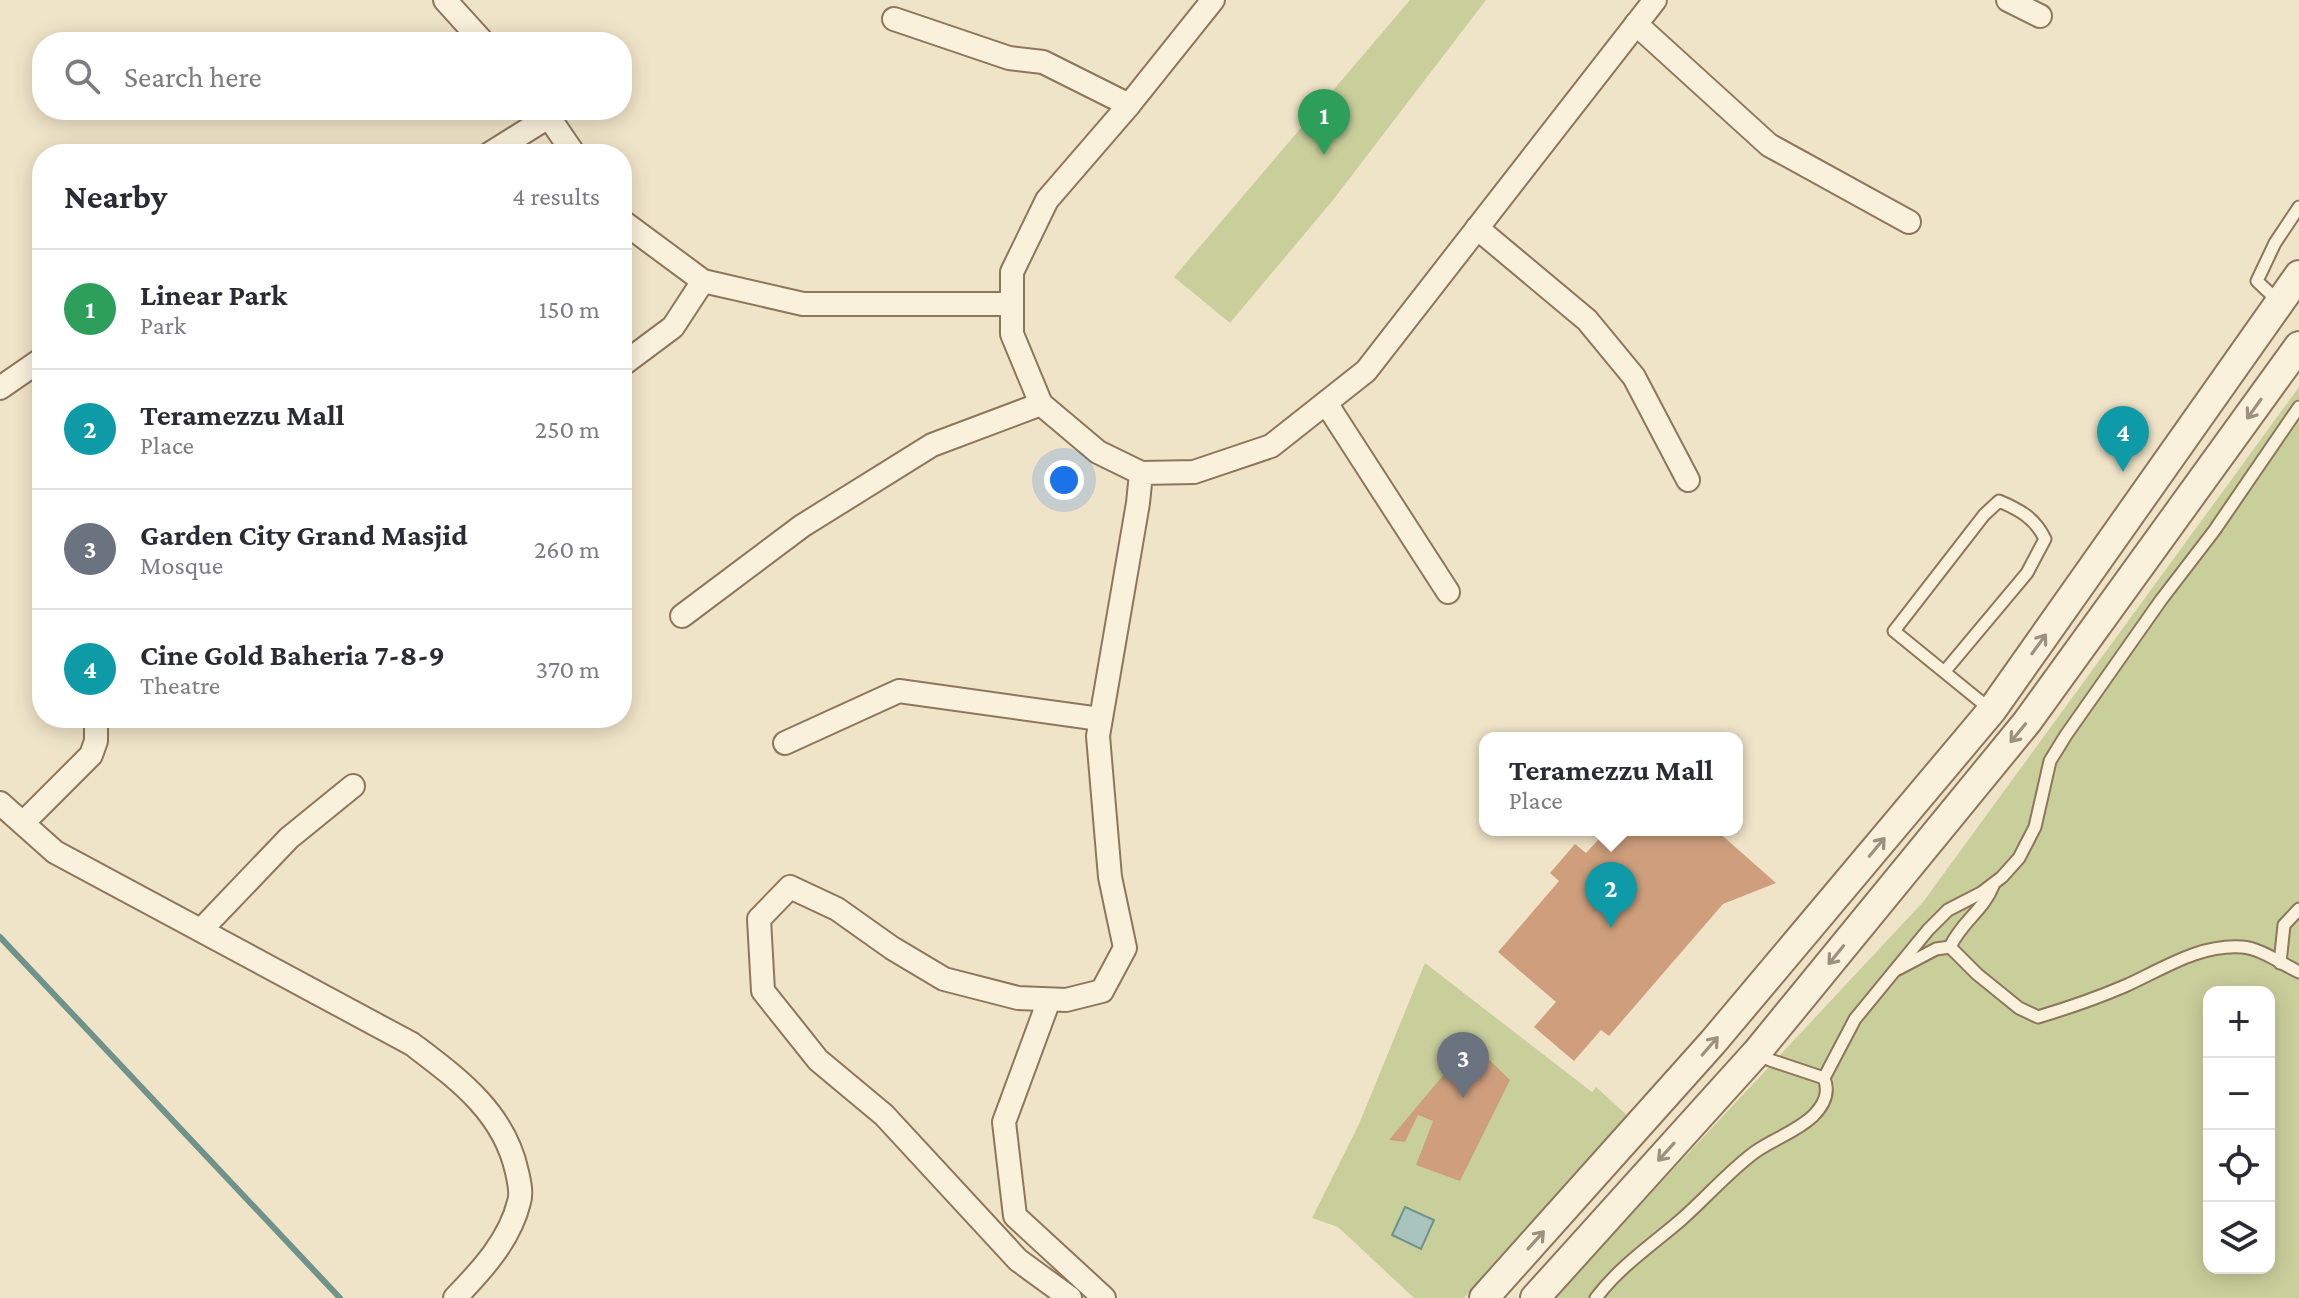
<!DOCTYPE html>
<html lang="en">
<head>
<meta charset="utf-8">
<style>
	:root { --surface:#fff; --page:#f2f2f3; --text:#2b2b33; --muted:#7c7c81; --line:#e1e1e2; --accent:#9e2a2b }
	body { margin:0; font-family:"Crimson Pro",serif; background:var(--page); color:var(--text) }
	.controls { position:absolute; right:24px; bottom:24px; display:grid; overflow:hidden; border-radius:16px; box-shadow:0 4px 20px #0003 }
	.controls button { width:72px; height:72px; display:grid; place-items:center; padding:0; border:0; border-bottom:2px solid var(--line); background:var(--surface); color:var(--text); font:40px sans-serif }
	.you { position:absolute; left:1064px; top:480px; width:28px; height:28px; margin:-20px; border:6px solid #fff; border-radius:50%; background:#1a73e8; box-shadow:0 0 0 12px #1a73e833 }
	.badge { display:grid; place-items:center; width:52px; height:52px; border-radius:50%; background:var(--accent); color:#fff; font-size:26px; font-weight:700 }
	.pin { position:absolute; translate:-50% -66px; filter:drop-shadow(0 2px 4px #0008) }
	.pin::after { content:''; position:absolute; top:42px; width:28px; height:24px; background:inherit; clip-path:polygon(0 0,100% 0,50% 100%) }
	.popup { position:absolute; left:1479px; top:732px; width:264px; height:104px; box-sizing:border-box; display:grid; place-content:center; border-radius:16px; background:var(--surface); filter:drop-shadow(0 2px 6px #0005); font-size:26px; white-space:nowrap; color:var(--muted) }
	.popup b { font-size:30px; color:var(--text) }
	.popup::after { content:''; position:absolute; left:50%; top:100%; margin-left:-16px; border:16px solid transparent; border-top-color:var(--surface) }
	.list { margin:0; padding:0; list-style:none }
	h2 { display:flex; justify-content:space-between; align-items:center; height:104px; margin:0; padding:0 32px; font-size:34px }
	h2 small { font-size:26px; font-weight:400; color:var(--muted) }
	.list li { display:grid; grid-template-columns:52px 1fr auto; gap:24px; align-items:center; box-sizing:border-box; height:120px; padding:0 32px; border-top:2px solid var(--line) }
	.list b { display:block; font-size:30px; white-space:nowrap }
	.list p { margin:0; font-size:26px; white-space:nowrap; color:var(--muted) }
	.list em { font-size:26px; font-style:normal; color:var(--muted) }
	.icon { flex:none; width:44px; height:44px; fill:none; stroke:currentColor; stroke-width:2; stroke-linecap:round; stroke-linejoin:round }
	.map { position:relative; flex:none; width:2299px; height:1298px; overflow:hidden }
	.search { position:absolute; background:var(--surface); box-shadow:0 4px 20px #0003; left:32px; top:32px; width:600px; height:88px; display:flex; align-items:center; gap:20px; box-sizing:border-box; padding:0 28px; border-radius:32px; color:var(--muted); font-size:30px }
	.panel { position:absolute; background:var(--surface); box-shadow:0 4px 20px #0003; left:32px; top:144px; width:600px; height:584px; border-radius:32px }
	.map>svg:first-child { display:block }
	.green { fill:#c9cf9b; fill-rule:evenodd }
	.water { fill:#a9c4bc; stroke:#6f938a; stroke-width:2 }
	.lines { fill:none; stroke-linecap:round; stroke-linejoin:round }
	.stream { stroke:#6f938a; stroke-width:6 }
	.building { fill:#cf9f7d }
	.service-casing { stroke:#8d765c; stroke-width:15 }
	.minor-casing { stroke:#8d765c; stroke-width:26 }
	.tertiary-casing { stroke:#8d765c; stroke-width:32 }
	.service { stroke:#faf1dc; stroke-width:11 }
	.minor { stroke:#faf1dc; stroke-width:22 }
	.tertiary { stroke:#faf1dc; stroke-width:28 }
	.oneway { stroke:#9c907e }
</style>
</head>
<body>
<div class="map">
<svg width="2299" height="1298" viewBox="0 0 2299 1298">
	<rect width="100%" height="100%" fill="#f0e4c8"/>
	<g class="green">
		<polygon points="1410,0 1486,0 1333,200 1230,323 1174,277"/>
		<path d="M2299,387V1298H1553L1923,902ZM2209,992H2269V1268H2209Z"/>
		<polygon points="1425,963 1592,1092 1596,1087 1628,1116 1464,1298 1414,1298 1338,1227 1312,1218 1359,1124"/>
	</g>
	<polygon class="water" points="1405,1207 1434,1220 1421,1249 1392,1235"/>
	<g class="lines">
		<polyline class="stream" points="0,937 340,1298"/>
	</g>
	<g class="building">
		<polygon points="1607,830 1716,830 1776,883 1723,904 1609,1036 1601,1030 1574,1061 1534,1027 1556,1002 1498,952 1559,881 1550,873 1575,844 1586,853"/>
		<polygon points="1471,1042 1510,1080 1460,1181 1416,1165 1433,1121 1418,1115 1405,1142 1389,1140"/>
	</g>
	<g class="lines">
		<defs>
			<g id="service">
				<polyline points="2279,302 2257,281 2275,243 2299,207"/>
				<path d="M1945,671L2027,573L2045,539C2035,518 2020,510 1999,501L1984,515L1894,631L1991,710"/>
				<path d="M1950,947C1962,921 1983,911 1993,886"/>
				<polyline points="2280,963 2284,925 2299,909"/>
				<path d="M1898,969L1936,949L1950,947L1977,974L2019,1008L2038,1017C2068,1008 2097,998 2125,986C2163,969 2199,944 2242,947C2260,948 2282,964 2299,972"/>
				<polyline points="1757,1052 1770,1060 1824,1078 1855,1019 1928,930 1948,910 1981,893 2002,877 2019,858 2035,827 2050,761 2066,735 2161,600 2214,531 2299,407"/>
				<path d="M1596,1298C1620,1266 1652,1245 1682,1219C1707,1197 1728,1172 1755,1152C1773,1139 1796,1132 1813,1116C1824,1105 1830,1093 1824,1078"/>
			</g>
			<g id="minor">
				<polyline points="445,0 483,42"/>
				<polyline points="2008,0 2040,16"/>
				<polyline points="894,19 1009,58 1043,62 1129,105"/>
				<polyline points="1636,24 1769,145 1909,222"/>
				<polyline points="544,110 574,154"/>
				<polyline points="489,154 550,116"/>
				<polyline points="622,221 703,281 803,304 1012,304"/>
				<polyline points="1477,228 1587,320 1634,377 1688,480"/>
				<polyline points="622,365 673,327 703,281"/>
				<polyline points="0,388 42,359"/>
				<polyline points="1326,403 1448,592"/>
				<polyline points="1141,473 1098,452 1041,404 1012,334 1012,272 1047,200 1129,105 1213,0"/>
				<polyline points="682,616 802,526 932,445 1041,404"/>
				<polyline points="785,743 899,691 1100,719"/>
				<path d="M0,803L55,852L412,1044C458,1079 504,1112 517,1172C519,1181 522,1193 519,1202C510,1240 481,1271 455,1298"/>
				<polyline points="23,823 91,755 96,741 96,718"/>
				<polyline points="201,930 289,838 353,786"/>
				<polyline points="1049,1000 1004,1122 1015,1216 1104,1298"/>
				<polyline points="1070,1298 1018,1260 884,1115 818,1060 763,991 759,919 790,887 837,909 892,948 944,979 1018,998 1066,1000 1102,991 1125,948 1110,877 1098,736 1138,503 1141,473 1194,472 1271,446 1366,371 1655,0"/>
			</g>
			<g id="tertiary">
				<polyline points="1484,1298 1713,1042 1992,710 2299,275"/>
				<polyline points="1535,1298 1757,1052 2027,722 2299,346"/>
			</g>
		</defs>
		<use href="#service" class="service-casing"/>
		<use href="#minor" class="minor-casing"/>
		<use href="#tertiary" class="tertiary-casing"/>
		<use href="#service" class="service"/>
		<use href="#minor" class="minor"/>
		<use href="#tertiary" class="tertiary"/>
	</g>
	<defs><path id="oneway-shaft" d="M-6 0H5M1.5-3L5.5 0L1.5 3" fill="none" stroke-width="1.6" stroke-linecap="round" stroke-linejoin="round" transform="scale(2)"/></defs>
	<g class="oneway">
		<use href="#oneway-shaft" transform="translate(2254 409) rotate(126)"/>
		<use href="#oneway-shaft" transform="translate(2039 644) rotate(-54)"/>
		<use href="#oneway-shaft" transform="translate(2018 733) rotate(129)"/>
		<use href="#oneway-shaft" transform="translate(1877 847) rotate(-50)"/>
		<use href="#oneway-shaft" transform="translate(1836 955) rotate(129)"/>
		<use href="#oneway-shaft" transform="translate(1710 1046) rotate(-49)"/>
		<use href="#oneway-shaft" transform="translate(1666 1152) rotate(132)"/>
		<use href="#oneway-shaft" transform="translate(1536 1240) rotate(-48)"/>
	</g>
</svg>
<div class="controls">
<button>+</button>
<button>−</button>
<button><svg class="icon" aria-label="locate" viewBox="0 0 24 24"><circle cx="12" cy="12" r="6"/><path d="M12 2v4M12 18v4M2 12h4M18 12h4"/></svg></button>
<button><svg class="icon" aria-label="layers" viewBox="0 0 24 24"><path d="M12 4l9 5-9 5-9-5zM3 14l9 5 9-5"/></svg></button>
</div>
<div class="you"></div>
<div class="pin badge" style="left:1324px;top:155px;background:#2e9e5b">1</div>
<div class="pin badge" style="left:1611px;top:928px;background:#0f9aa8">2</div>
<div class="popup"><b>Teramezzu Mall</b>Place</div>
<div class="pin badge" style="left:1463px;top:1098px;background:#6b7280">3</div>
<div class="pin badge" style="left:2123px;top:472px;background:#0f9aa8">4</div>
<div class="search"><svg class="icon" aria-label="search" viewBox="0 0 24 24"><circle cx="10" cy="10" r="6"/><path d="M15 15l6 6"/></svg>Search here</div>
<section class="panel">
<h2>Nearby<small>4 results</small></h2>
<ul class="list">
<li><span class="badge" style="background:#2e9e5b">1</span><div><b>Linear Park</b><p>Park</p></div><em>150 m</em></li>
<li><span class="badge" style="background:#0f9aa8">2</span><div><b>Teramezzu Mall</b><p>Place</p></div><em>250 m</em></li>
<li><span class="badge" style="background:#6b7280">3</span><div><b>Garden City Grand Masjid</b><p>Mosque</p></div><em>260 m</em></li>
<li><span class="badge" style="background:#0f9aa8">4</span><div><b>Cine Gold Baheria 7-8-9</b><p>Theatre</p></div><em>370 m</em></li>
</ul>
</section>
</div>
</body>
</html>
